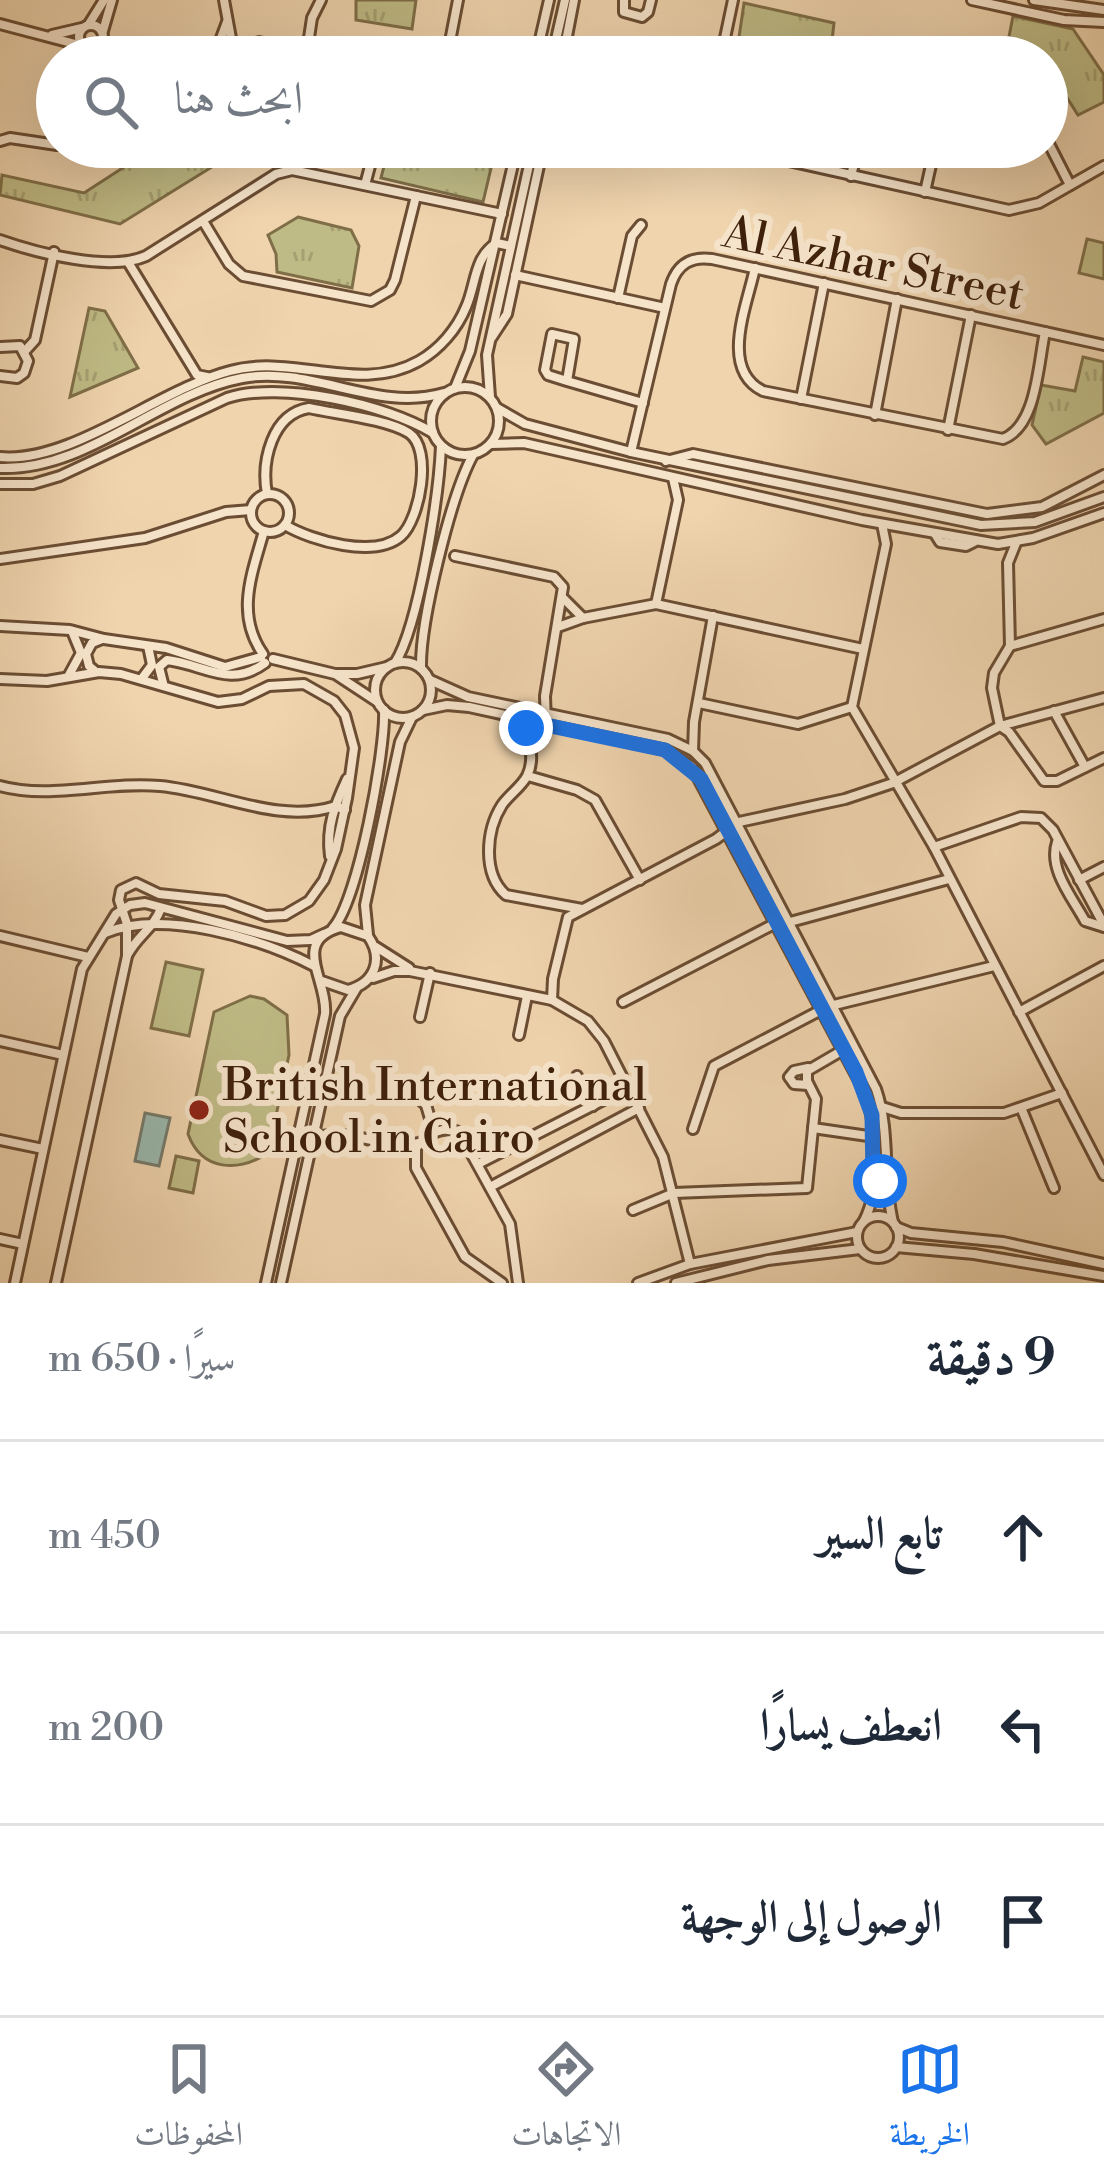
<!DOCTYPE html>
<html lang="ar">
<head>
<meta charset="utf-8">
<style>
	:root { --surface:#fff; --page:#f6f6f7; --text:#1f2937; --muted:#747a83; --line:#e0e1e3; --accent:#1a73e8 }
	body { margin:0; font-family:"Libre Bodoni",Amiri,serif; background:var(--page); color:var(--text); direction:rtl }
	.stop { position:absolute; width:36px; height:36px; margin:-27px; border:9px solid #1a73e8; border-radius:50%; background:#fff }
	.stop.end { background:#1a73e8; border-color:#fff; box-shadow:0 3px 12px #0008 }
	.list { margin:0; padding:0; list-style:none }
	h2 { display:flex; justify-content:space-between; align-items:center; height:156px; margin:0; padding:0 48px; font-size:51px }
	h2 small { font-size:39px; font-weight:400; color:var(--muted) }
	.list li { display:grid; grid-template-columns:78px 1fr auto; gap:36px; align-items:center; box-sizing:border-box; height:192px; padding:0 48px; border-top:3px solid var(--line) }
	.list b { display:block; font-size:45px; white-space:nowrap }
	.list em { font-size:39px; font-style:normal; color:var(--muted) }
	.icon { flex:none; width:66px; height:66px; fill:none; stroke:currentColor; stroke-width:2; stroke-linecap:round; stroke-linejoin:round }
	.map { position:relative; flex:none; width:1104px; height:1283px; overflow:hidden; direction:ltr }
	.search { position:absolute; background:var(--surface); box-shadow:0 12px 48px #0002; left:36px; right:36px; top:36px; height:132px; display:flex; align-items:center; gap:30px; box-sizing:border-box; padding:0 42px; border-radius:66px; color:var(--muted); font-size:45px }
	.sheet { height:732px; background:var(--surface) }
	nav { display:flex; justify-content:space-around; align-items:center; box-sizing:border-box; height:168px; border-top:3px solid var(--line); background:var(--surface); font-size:33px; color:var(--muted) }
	nav a { display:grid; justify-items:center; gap:6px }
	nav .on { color:var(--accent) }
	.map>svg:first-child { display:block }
	.grass { fill:#bfbb86; stroke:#7f6e48; stroke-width:3 }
	.park { fill:url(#park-tufts); stroke:#7f6e48; stroke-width:3 }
	.water { fill:#9ab8ae; stroke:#767b6c; stroke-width:3 }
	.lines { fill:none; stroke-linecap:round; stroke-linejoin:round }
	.minor-casing { stroke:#6b4d33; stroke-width:14 }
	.minor { stroke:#f5e3ca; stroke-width:8 }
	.route { stroke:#1a73e8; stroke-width:15 }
	.poi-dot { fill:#8f2418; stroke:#f5e3ca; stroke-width:4.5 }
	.labels { text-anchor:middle; stroke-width:12; stroke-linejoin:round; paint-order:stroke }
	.street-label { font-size:45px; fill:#3f200a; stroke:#f5e3ca }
	.poi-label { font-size:45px; fill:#3f200a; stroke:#f5e3ca; text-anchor:start }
</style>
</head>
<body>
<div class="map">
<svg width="1104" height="1283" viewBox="0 0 1104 1283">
	<defs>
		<pattern id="park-tufts" width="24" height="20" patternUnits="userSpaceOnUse" patternTransform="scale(3)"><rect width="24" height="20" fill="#bfbb86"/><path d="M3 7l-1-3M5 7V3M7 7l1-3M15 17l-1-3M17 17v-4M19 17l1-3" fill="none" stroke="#a5a072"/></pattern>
	</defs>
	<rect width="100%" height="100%" fill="#efd4ae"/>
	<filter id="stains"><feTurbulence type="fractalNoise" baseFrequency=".00167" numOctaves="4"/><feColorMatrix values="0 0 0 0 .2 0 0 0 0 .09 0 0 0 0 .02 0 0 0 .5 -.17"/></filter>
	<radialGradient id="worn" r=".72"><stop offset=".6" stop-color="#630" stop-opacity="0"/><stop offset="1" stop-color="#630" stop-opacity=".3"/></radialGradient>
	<g class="grass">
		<polygon points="1087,239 1104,243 1104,279 1079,273"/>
		<polygon points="166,962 203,970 189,1036 151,1028"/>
		<path d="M250,996L264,999L287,1015L289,1055L268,1153C239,1172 202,1172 188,1134L214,1012Z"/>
		<polygon points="176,1156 199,1161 193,1193 169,1188"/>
	</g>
	<g class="park">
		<polygon points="356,0 416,0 412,29 356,20"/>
		<path d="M744,3L834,23L832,41C794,59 778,59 737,51Z"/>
		<polygon points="1013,16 1073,29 1104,75 1104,102 1078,115 1047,66 1047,57 1034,57 1007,47"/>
		<polygon points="155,147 244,147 120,224 0,195 2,175 84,193"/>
		<polygon points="389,147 496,147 483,202 381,178"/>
		<polygon points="298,217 351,230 359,246 352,288 277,272 276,254 268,235"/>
		<polygon points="89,308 105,311 138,368 70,397"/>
		<polygon points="1083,357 1104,362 1104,413 1046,444 1032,425 1041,385 1075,391"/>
	</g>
	<polygon class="water" points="145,1113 170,1118 159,1166 135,1161"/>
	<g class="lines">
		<defs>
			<g id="minor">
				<polyline points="224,0 233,49"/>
				<polyline points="624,0 624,12 642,17 648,12 651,0"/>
				<polyline points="972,0 1064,20 1104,22"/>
				<polyline points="1034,0 1104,10"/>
				<polyline points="0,24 83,46"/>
				<polyline points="89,24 104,0"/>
				<circle cx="91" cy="37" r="12"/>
				<polyline points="103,31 112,0"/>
				<polyline points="52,35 82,28"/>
				<polyline points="564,49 600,57"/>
				<polyline points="307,51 312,18 321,0"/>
				<polyline points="214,57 227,22"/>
				<polyline points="217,57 259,42 334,57"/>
				<polyline points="447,57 458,0"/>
				<polyline points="536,57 549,0"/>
				<polyline points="552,57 565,0"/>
				<polyline points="563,57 574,0"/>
				<polyline points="721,57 733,0"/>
				<polyline points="812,57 826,53 856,57"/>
				<polyline points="1047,140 1070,185"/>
				<polyline points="0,141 10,138 57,145"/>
				<polyline points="726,147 1009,210 1039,203 1104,166"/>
				<polyline points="851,176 858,147"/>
				<polyline points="365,185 375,147"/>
				<polyline points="925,192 935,147"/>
				<polyline points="203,221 229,264 243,276 371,301 390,290 395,280 416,196"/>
				<path d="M0,240C37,253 110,272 146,256L276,174L292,170L502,214"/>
				<polyline points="128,262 197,375 207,377"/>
				<path d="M755,268C747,306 719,369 763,391L1003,439C1037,426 1038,364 1045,332"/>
				<polyline points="515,275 665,308"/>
				<polyline points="618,298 632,236 641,225"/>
				<polyline points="492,337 507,314 543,147"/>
				<polyline points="0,347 20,346 28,361 24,373 17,378 0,376"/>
				<polyline points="25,351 35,340 54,252"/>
				<polyline points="567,381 548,375 545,370 552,334 574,339 567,381 643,403"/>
				<circle cx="465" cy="421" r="34"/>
				<polyline points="455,388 470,351 517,147"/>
				<polyline points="490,397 487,355 533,147"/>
				<polyline points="801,399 824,283"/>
				<polyline points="497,408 525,424 631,452 981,525 1035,522 1104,497"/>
				<polyline points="875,415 897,299"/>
				<polyline points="948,430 971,315"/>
				<polyline points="491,444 524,443 862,520 998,544 1033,538 1104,513"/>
				<path d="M631,452L671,284C678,264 691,256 712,259L1104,345"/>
				<path d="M0,457C70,464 160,389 230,371C293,353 359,395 419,361C440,349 457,329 466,307C476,285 474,256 497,243L511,246"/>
				<polyline points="666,461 693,454 987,514 1042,507 1104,475"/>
				<path d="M0,468C88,471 158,394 242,378C311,365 376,413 444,393"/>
				<path d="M0,484H33L60,476L227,398C281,381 385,404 433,433"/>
				<circle cx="270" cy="513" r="19"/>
				<path d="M267,494C261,461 272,414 309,408C335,414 387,419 409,433C433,449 420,519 401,536C375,559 312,541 285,525"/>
				<polyline points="882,524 886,544 852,707 934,847 1104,1175"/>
				<polyline points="935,534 940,542 966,546 974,542"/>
				<polyline points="1016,543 1008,563 1010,646 994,673 992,688 1000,726 1104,698"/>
				<polyline points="455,556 554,577 563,587 545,696 546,724 531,741"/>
				<polyline points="0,559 145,538 226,512 251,510"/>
				<polyline points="564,599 583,618"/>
				<polyline points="656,604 678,500 673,478"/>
				<polyline points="0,626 70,630 104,639 166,648 225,667 261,657"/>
				<polyline points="558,627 583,618 656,604 863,649"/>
				<polyline points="1010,646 1104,619"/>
				<path d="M263,654C235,614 252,574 264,531"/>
				<polyline points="273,659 335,674 376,701"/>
				<circle cx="403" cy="690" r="28"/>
				<path d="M395,663C419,625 439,494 441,446"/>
				<path d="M421,668C420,622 451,495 473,455"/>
				<polyline points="95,671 89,666 86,654 92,643 102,639"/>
				<polyline points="337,674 357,674 387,667"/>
				<polyline points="69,675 81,653 72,631"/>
				<polyline points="143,677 152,665 148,646"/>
				<polyline points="0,679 47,681 99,672 121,674 218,702 242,699 269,686 304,684 334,701 345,715 354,748 347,798 336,849 324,880 309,901 285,915 266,916 225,901 159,894 136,883 121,890 119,900 127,924 127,956 56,1283"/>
				<path d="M430,680L468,697L668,739L693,751L705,763L876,1089C891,1133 882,1177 893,1222"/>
				<path d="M163,683L159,667L167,660C203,664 230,689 265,663"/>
				<polyline points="699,703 798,724 852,707"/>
				<path d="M423,710L447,705L469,707L665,750L692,767L866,1094C877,1132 882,1185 864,1221"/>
				<polyline points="1054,711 1085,767"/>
				<path d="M522,720C529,736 536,758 527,776C522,786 509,795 502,805C486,830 482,874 506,895L582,909"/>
				<polyline points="693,751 694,722 713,616"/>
				<polyline points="528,776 577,790 595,800 640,880"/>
				<path d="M0,786C50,800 107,781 160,786C218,791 277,825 336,806L345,810"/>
				<path d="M1057,842C1048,869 1072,897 1085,921L1104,927"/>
				<polyline points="934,847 1021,817 1041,818 1053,830 1104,925"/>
				<path d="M330,856C326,826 335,805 347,779"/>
				<polyline points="1079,880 1104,867"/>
				<polyline points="790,922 949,879"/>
				<path d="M333,928C358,901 386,749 384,710"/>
				<path d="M105,933C163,909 260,938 314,966"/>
				<polyline points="368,935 365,905 400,742 412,717"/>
				<polyline points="0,936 88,957"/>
				<polyline points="376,947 409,968"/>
				<path d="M128,954C138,935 154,928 161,908"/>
				<polyline points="373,978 394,971 410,971 552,1000 588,1021 604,1041 663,1157 690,1264"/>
				<polyline points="552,1000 553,979 568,917 716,839 739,822 845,799 893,783 1000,726 1009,732 1044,781 1057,781 1104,758"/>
				<polyline points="623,1002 776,923"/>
				<polyline points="834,1005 994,966"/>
				<polyline points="1019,1012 1104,966"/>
				<polyline points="420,1017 430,973"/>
				<polyline points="519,1035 527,996"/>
				<polyline points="0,1041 63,1055"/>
				<polyline points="808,1068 794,1071 789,1077 794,1084 808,1085"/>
				<polyline points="577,1076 593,1106"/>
				<polyline points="404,1085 426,1105 434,1132"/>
				<polyline points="882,1107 901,1113 1004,1113 1062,1093"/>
				<polyline points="1022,1110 1054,1188"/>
				<polyline points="813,1128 875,1137"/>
				<polyline points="693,1129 714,1066 823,1009"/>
				<path d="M314,1138C350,1126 383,1151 419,1143"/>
				<polyline points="0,1140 43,1149"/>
				<polyline points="478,1164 629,1087"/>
				<polyline points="490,1187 639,1108"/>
				<polyline points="633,1210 674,1193 807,1188 816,1099 807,1081 807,1071 843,1050"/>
				<circle cx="878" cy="1237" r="21"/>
				<polyline points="896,1227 911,1233 1003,1242 1104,1264"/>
				<polyline points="0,1239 23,1244"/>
				<polyline points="896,1247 974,1254 1104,1276"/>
				<polyline points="15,1283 82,969 116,914 130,905 145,903 287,941 311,940 324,934"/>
				<path d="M266,1283L325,1014C328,980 290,941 341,927L368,936C384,959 375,983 348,990L322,981"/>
				<polyline points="281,1283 340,1016 356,989"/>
				<path d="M502,1283L465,1257L416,1168V1148C427,1134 444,1124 460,1133L510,1224L518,1283"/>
				<polyline points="638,1283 690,1264 857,1232"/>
				<polyline points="676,1283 768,1260 860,1249"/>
			</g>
		</defs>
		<use href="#minor" class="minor-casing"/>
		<use href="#minor" class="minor"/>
	</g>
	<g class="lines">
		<polyline class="route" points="526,728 522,720 665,750 701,779 856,1072 872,1115 873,1179 880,1181"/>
	</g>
	<circle class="poi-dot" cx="199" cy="1110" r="12"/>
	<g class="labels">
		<g class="street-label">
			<text transform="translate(874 262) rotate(12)" y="16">Al Azhar Street</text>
		</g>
		<g class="poi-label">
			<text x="223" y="1100">British International<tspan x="223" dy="52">School in Cairo</tspan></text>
		</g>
	</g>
	<rect width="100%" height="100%" filter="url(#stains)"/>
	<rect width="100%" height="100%" fill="url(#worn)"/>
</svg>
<div class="stop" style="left:880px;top:1181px"></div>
<div class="stop end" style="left:526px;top:728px"></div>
<div class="search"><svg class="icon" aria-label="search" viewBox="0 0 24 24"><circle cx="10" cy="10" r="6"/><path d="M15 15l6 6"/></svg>ابحث هنا</div>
</div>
<section class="sheet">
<h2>9 دقيقة<small>سيرًا · 650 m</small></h2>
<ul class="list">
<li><svg class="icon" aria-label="ahead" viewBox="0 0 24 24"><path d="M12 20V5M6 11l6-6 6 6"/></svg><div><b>تابع السير</b></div><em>450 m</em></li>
<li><svg class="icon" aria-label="left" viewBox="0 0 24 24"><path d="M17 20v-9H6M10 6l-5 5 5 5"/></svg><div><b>انعطف يسارًا</b></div><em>200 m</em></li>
<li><svg class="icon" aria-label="arrive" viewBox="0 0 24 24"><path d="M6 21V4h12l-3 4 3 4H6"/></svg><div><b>الوصول إلى الوجهة</b></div></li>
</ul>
</section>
<nav>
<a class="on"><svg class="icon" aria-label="map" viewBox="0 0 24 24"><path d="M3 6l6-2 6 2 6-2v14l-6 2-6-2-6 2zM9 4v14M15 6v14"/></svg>الخريطة</a>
<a><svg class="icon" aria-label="directions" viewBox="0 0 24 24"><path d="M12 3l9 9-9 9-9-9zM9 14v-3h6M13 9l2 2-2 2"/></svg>الاتجاهات</a>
<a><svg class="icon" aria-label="saved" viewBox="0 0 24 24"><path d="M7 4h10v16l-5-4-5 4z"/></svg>المحفوظات</a>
</nav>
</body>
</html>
